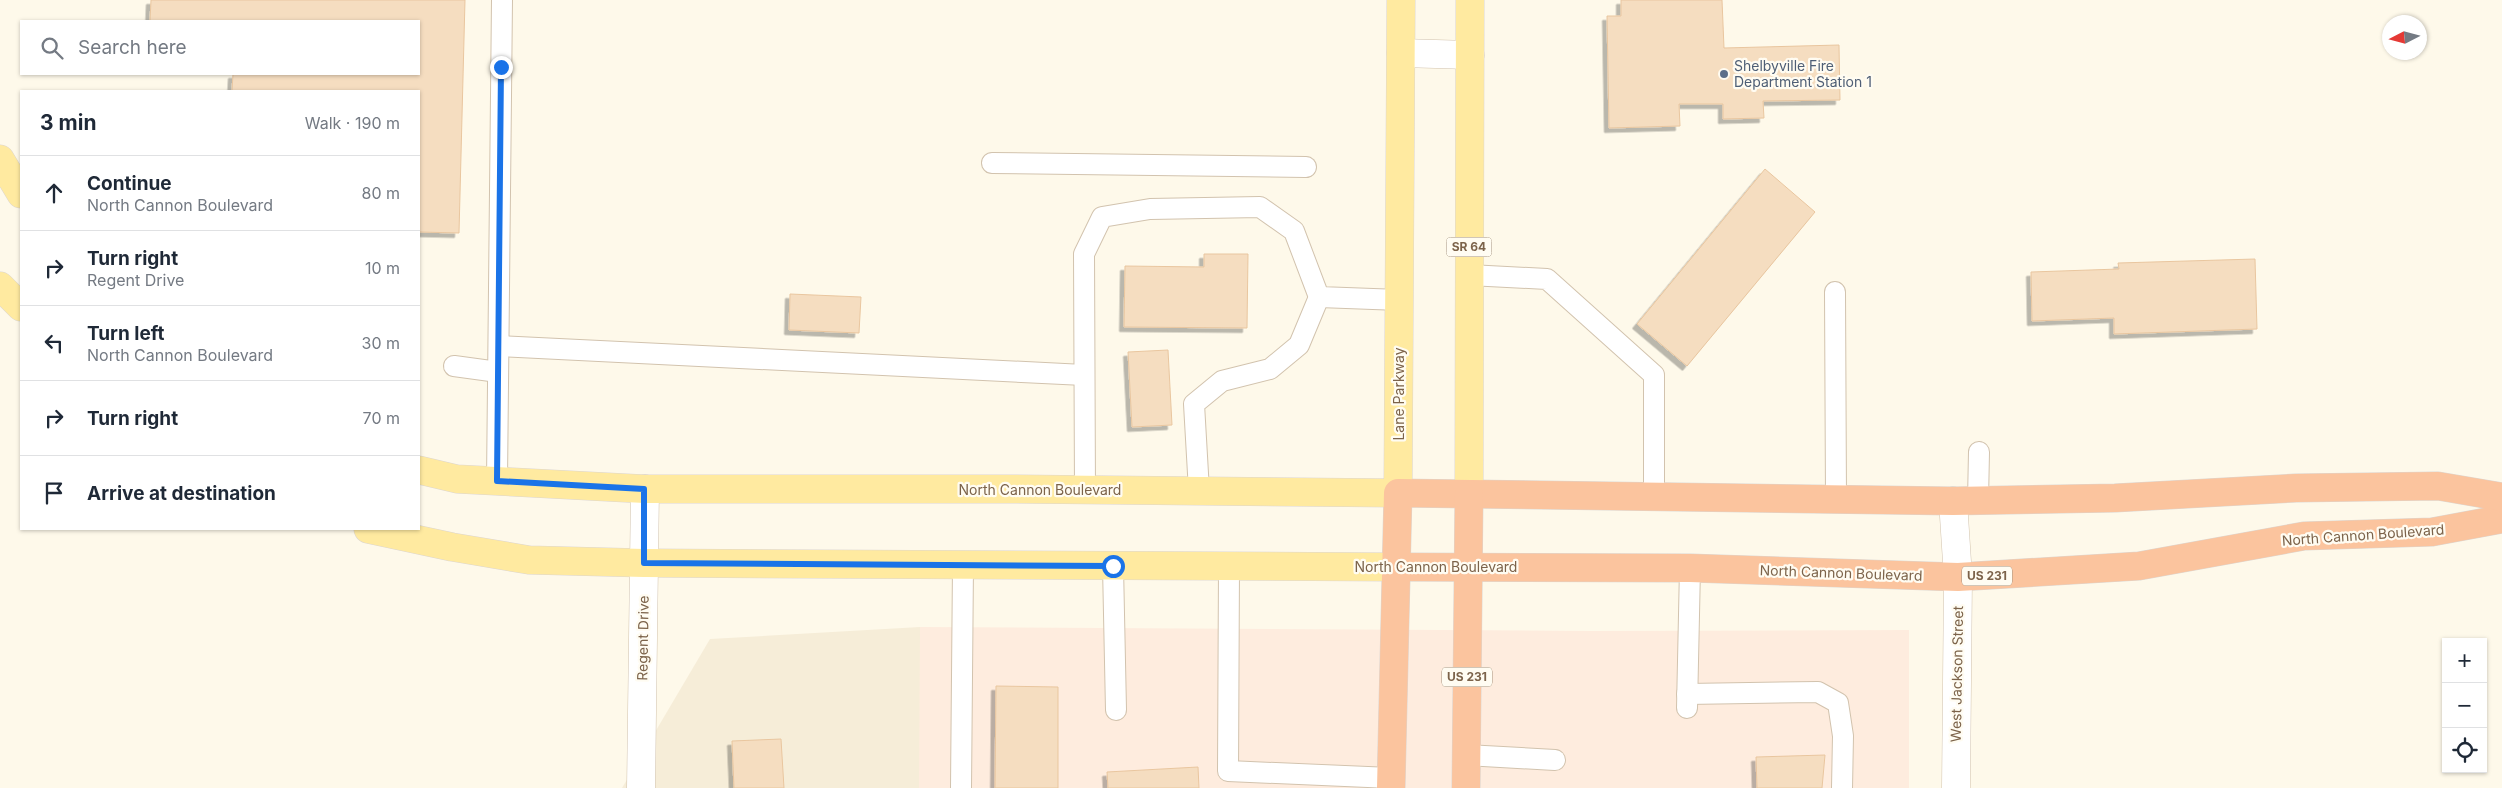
<!DOCTYPE html>
<html lang="en">
<head>
<meta charset="utf-8">
<style>
	:root { --surface:#fff; --page:#f2f2f3; --text:#1f2937; --muted:#747a83; --line:#e0e1e3 }
	body { margin:0; font-family:Inter,sans-serif; background:var(--page); color:var(--text) }
	.controls { position:absolute; right:15px; bottom:15px; display:grid; overflow:hidden; border-radius:0px; box-shadow:0 1px 4px #0004 }
	.controls button { width:45px; height:45px; display:grid; place-items:center; padding:0; border:0; border-bottom:1px solid var(--line); background:var(--surface); color:var(--text); font:25px sans-serif }
	.compass { position:absolute; left:2382px; top:15px; width:45px; height:45px; border-radius:50%; background:var(--surface); box-shadow:0 1px 4px #0004; rotate:264deg }
	.stop { position:absolute; width:15px; height:15px; margin:-11px; border:4px solid #1a73e8; border-radius:50%; background:#fff }
	.stop.end { background:#1a73e8; border-color:#fff; box-shadow:0 1px 5px #0008 }
	.list { margin:0; padding:0; list-style:none }
	h2 { display:flex; justify-content:space-between; align-items:center; height:65px; margin:0; padding:0 20px; font-size:21px }
	h2 small { font-size:16px; font-weight:400; color:var(--muted) }
	.list li { display:grid; grid-template-columns:32px 1fr auto; gap:15px; align-items:center; box-sizing:border-box; height:75px; padding:0 20px; border-top:1px solid var(--line) }
	.list b { display:block; font-size:19px; white-space:nowrap }
	.list p { margin:0; font-size:16px; white-space:nowrap; color:var(--muted) }
	.list em { font-size:16px; font-style:normal; color:var(--muted) }
	.icon { flex:none; width:28px; height:28px; fill:none; stroke:currentColor; stroke-width:2; stroke-linecap:round; stroke-linejoin:round }
	.map { position:relative; flex:none; width:2502px; height:788px; overflow:hidden }
	.search { position:absolute; background:var(--surface); box-shadow:0 1px 4px #0004; left:20px; top:20px; width:400px; height:55px; display:flex; align-items:center; gap:12px; box-sizing:border-box; padding:0 18px; border-radius:0px; color:var(--muted); font-size:19px }
	.panel { position:absolute; background:var(--surface); box-shadow:0 1px 4px #0004; left:20px; top:90px; width:400px; height:440px; border-radius:0px }
	.map>svg:first-child { display:block }
	.residential { fill:#f6edd8 }
	.commercial { fill:#feecde }
	.building { fill:#f5ddc0; stroke:#e9c69f; filter:url(#shadow) }
	.lines { fill:none; stroke-linecap:round; stroke-linejoin:round }
	.lane-casing { stroke:#d2c3ae; stroke-width:22 }
	.street-casing { stroke:#d2c3ae; stroke-width:29 }
	.primary-casing { stroke:#ddd6d0; stroke-width:29 }
	.highway-casing { stroke:#ddd6d0; stroke-width:29 }
	.lane { stroke:#fff; stroke-width:20 }
	.street { stroke:#fff; stroke-width:28 }
	.primary { stroke:#ffeaa0; stroke-width:28 }
	.highway { stroke:#fbc49e; stroke-width:28 }
	.route { stroke:#1a73e8; stroke-width:6 }
	.service-dot { fill:#5c6f8a; stroke:#fffcf2; stroke-width:2 }
	.labels { text-anchor:middle; stroke-width:4.5; stroke-linejoin:round; paint-order:stroke }
	.shield { fill:#fffcf2; stroke:#a3917c; stroke-width:1 }
	.shield-label { font-size:12px; font-weight:bold; fill:#7c634a }
	.service-label { font-size:14px; fill:#4e5e75; stroke:#fffcf2; text-anchor:start }
	.street-label { font-size:14px; fill:#7c634a; stroke:#fffcf2 }
</style>
</head>
<body>
<div class="map">
<svg width="2502" height="788" viewBox="0 0 2502 788">
	<defs>
		<filter id="shadow"><feDropShadow dx="-4.5" dy="4.5" stdDeviation="0" flood-color="#0004"/></filter>
	</defs>
	<rect width="100%" height="100%" fill="#fef9ea"/>
	<polygon class="residential" points="920,627 920,788 622,788 710,639"/>
	<polygon class="commercial" points="920,627 1591,631 1909,630 1909,788 919,788"/>
	<g class="building">
		<polygon points="151,0 465,0 459,233 419,232 419,91 232,91 233,74 419,74 419,21 150,21"/>
		<polygon points="1621,0 1722,0 1724,48 1839,45 1840,100 1763,101 1764,118 1723,119 1723,104 1679,104 1680,126 1609,128 1607,16 1621,16"/>
		<polygon points="1765,169 1815,212 1687,366 1637,324"/>
		<polygon points="1204,254 1248,254 1247,328 1124,327 1125,266 1204,267"/>
		<polygon points="2255,259 2257,329 2114,334 2114,318 2032,321 2031,272 2119,269 2118,263"/>
		<polygon points="790,294 861,297 859,333 789,330"/>
		<polygon points="1168,350 1172,425 1132,427 1128,352"/>
		<polygon points="996,686 1058,687 1058,788 995,788"/>
		<polygon points="781,739 784,788 734,788 732,741"/>
		<polygon points="1825,755 1822,788 1757,788 1756,757"/>
		<polygon points="1198,767 1199,788 1108,788 1107,772"/>
	</g>
	<g class="lines">
		<defs>
			<g id="lane">
				<polyline points="992,163 1306,167"/>
				<polyline points="1469,275 1547,279 1654,375 1654,497"/>
				<polyline points="1835,292 1836,499"/>
				<polyline points="499,346 1084,375"/>
				<polyline points="454,366 498,372"/>
				<polyline points="497,481 502,0"/>
				<polyline points="1085,490 1084,254 1102,217 1150,209 1260,207 1294,231 1319,297 1400,300"/>
				<polyline points="1199,491 1194,404 1222,381 1270,369 1299,345 1319,297"/>
				<polyline points="1978,500 1979,452"/>
				<polyline points="1113,566 1116,710"/>
				<polyline points="1229,567 1228,771 1391,778"/>
				<polyline points="1687,694 1818,692 1838,703 1843,736 1842,788"/>
				<polyline points="1687,708 1690,568"/>
				<polyline points="1466,755 1555,760"/>
				<polyline points="961,788 963,565"/>
			</g>
			<g id="street">
				<polyline points="1401,53 1470,55"/>
				<polyline points="1953,501 1958,577 1956,788"/>
				<polyline points="641,788 645,489"/>
			</g>
			<g id="primary">
				<polyline points="0,159 21,194"/>
				<polyline points="0,286 21,307"/>
				<polyline points="419,470 457,479 645,489 1007,489 1398,493 1401,0"/>
				<polyline points="1469,495 1470,0"/>
				<polyline points="368,529 452,547 529,560 644,563 1395,567"/>
			</g>
			<g id="highway">
				<polyline points="1395,567 1690,568 1958,577 2139,566 2304,536 2432,532 2502,519"/>
				<polyline points="1391,788 1398,493 1953,501 2115,498 2296,488 2438,486 2502,497"/>
				<polyline points="1466,788 1469,495"/>
			</g>
		</defs>
		<use href="#lane" class="lane-casing"/>
		<use href="#street" class="street-casing"/>
		<use href="#primary" class="primary-casing"/>
		<use href="#highway" class="highway-casing"/>
		<use href="#lane" class="lane"/>
		<use href="#street" class="street"/>
		<use href="#primary" class="primary"/>
		<use href="#highway" class="highway"/>
	</g>
	<g class="lines">
		<polyline class="route" points="501,67 497,481 644,489 644,563 1113,566"/>
	</g>
	<circle class="service-dot" cx="1724" cy="74" r="5"/>
	<g class="labels">
		<g class="shield">
			<rect x="1446.5" y="237.5" width="45" height="19" rx="4"/>
			<rect x="1962" y="566.5" width="50" height="19" rx="4"/>
			<rect x="1442" y="667.5" width="50" height="19" rx="4"/>
		</g>
		<g class="shield-label">
			<text x="1469" y="251">SR 64</text>
			<text x="1987" y="580">US 231</text>
			<text x="1467" y="681">US 231</text>
		</g>
		<g class="service-label">
			<text x="1734" y="71">Shelbyville Fire<tspan x="1734" dy="16">Department Station 1</tspan></text>
		</g>
		<g class="street-label">
			<text transform="translate(1399 394) rotate(-90)" y="5">Lane Parkway</text>
			<text x="1040" y="495">North Cannon Boulevard</text>
			<text transform="translate(2363 535) rotate(-4)" y="5">North Cannon Boulevard</text>
			<text x="1436" y="572">North Cannon Boulevard</text>
			<text transform="translate(1841 573) rotate(2)" y="5">North Cannon Boulevard</text>
			<text transform="translate(643 638) rotate(-89)" y="5">Regent Drive</text>
			<text transform="translate(1957 674) rotate(-89)" y="5">West Jackson Street</text>
		</g>
	</g>
</svg>
<div class="controls">
<button>+</button>
<button>−</button>
<button><svg class="icon" aria-label="locate" viewBox="0 0 24 24"><circle cx="12" cy="12" r="6"/><path d="M12 2v4M12 18v4M2 12h4M18 12h4"/></svg></button>
</div>
<svg class="compass" viewBox="-18 -18 36 36"><path d="M0-13l5 13h-10z" fill="#e53935"/><path d="M0 13l5-13h-10z" fill="#747a83"/></svg>
<div class="stop" style="left:1113px;top:566px"></div>
<div class="stop end" style="left:501px;top:67px"></div>
<div class="search"><svg class="icon" aria-label="search" viewBox="0 0 24 24"><circle cx="10" cy="10" r="6"/><path d="M15 15l6 6"/></svg>Search here</div>
<section class="panel">
<h2>3 min<small>Walk · 190 m</small></h2>
<ul class="list">
<li><svg class="icon" aria-label="ahead" viewBox="0 0 24 24"><path d="M12 20V5M6 11l6-6 6 6"/></svg><div><b>Continue</b><p>North Cannon Boulevard</p></div><em>80 m</em></li>
<li><svg class="icon" aria-label="right" viewBox="0 0 24 24"><path d="M7 20v-9h11M14 6l5 5-5 5"/></svg><div><b>Turn right</b><p>Regent Drive</p></div><em>10 m</em></li>
<li><svg class="icon" aria-label="left" viewBox="0 0 24 24"><path d="M17 20v-9H6M10 6l-5 5 5 5"/></svg><div><b>Turn left</b><p>North Cannon Boulevard</p></div><em>30 m</em></li>
<li><svg class="icon" aria-label="right" viewBox="0 0 24 24"><path d="M7 20v-9h11M14 6l5 5-5 5"/></svg><div><b>Turn right</b></div><em>70 m</em></li>
<li><svg class="icon" aria-label="arrive" viewBox="0 0 24 24"><path d="M6 21V4h12l-3 4 3 4H6"/></svg><div><b>Arrive at destination</b></div></li>
</ul>
</section>
</div>
</body>
</html>
